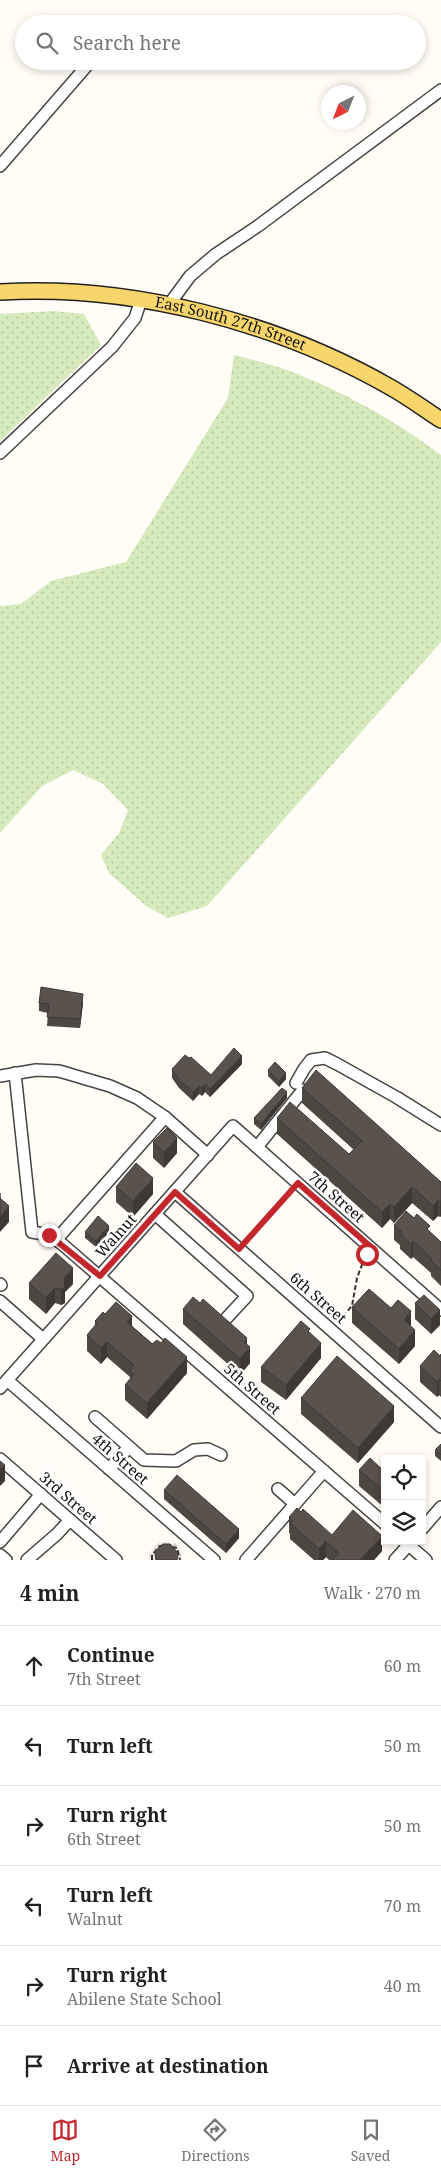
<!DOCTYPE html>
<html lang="en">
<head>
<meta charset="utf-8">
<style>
	:root { --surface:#fff; --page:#f2f2f2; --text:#202124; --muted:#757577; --line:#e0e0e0; --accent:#c4262e }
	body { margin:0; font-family:"Noto Serif",serif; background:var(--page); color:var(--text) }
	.controls { position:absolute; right:15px; bottom:15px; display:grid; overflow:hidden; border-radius:0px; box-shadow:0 2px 8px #0003 }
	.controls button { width:45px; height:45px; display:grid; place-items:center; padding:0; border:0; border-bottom:1px solid var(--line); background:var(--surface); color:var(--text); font:25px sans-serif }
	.compass { position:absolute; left:321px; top:85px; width:45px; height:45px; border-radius:50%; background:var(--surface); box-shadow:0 2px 8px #0003; rotate:222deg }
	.stop { position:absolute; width:15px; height:15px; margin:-11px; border:4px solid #c4262e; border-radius:50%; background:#fff }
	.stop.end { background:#c4262e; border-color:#fff; box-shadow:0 1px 5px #0008 }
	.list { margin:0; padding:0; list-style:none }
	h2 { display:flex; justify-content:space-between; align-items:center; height:65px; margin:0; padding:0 20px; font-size:21px }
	h2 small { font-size:16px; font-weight:400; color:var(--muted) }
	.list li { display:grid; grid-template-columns:32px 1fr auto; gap:15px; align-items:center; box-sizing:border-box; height:80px; padding:0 20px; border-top:1px solid var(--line) }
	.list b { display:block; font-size:19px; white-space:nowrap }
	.list p { margin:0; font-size:16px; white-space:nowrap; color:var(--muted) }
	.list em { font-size:16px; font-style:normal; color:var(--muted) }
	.icon { flex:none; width:28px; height:28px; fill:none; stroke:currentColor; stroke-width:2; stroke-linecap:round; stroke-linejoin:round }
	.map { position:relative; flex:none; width:441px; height:1560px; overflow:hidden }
	.search { position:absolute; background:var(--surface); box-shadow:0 2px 8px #0003; left:15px; right:15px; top:15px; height:55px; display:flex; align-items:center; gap:12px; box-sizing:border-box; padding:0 18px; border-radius:28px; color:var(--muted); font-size:19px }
	.sheet { height:545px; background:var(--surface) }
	nav { display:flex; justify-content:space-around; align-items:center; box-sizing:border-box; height:70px; border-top:1px solid var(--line); background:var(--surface); font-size:14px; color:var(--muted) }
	nav a { display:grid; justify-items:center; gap:2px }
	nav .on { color:var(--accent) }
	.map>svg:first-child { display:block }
	.grass { fill:url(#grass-dots) }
	.plaza { fill:url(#plaza-grid) }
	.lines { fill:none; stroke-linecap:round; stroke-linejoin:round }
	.minor-casing { stroke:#444; stroke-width:14 }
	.major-casing { stroke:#222; stroke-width:18 }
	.path { stroke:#333; stroke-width:2; stroke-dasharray:5 2.5; stroke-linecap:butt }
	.minor { stroke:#fff; stroke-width:11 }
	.major { stroke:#f9d66b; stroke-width:15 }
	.wall { fill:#4d4742 }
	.shaded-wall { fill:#3f3936 }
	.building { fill:#5a524d; stroke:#3f3936 }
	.route { stroke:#c4262e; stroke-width:6 }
	.labels { text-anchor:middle; stroke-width:5; stroke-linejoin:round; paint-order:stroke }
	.street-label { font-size:15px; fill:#111; stroke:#fff }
</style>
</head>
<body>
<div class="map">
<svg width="441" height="1560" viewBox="0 0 441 1560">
	<defs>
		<pattern id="grass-dots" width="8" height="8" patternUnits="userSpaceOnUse" patternTransform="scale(1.25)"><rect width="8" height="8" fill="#d5ebbd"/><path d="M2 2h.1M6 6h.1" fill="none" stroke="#b6c8a1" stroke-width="1.8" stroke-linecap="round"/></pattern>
		<pattern id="plaza-grid" width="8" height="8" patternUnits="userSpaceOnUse" patternTransform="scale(1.25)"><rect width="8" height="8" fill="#f1ede2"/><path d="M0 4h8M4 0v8" fill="none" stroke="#cecac1"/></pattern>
	</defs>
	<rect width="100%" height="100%" fill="#fffdf5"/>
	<g class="grass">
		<polygon points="53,311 84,314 101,345 0,441 0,314"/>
		<path d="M234,355C248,359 264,362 278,367C334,386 395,420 441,455V642L207,906L168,918L146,906L109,873L101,855L119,833L128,810L103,784L73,770L42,786L0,833V606L21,604L51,581L126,562L228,398Z"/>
	</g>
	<polygon class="plaza" points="159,1542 175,1543 181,1549 182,1560 149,1560 149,1553"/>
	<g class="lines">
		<defs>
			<g id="minor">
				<polyline points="0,166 91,61"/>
				<polyline points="168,306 190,276 216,254 258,226 441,90"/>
				<polyline points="0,453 112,347 135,318 141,300"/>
				<polyline points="15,1073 32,1232 49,1235 62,1244 385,1524"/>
				<polyline points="0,1076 36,1070 59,1071 110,1086 137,1098 165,1117 208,1155"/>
				<polyline points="296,1083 304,1069 311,1060 325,1058 337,1064 396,1097 441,1125"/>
				<polyline points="257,1147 303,1090"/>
				<polyline points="175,1192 441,1427"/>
				<polyline points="155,1214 247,1296 222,1323"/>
				<polyline points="56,1240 165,1117"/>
				<polyline points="0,1284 1,1285"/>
				<polyline points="0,1301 43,1339"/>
				<polyline points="7,1380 214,1560"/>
				<polyline points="0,1388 233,1126 441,1310"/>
				<polyline points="95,1417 144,1460 176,1461 194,1450 208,1449 221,1455"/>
				<polyline points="0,1459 116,1560"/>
				<polyline points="109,1469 129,1447"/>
				<polyline points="278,1489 295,1504"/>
				<polyline points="422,1529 441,1507"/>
				<polyline points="404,1541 426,1560"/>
				<polyline points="0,1542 41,1494"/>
				<polyline points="0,1555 6,1560"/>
				<polyline points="27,1560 57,1534 70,1520"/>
				<polyline points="246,1560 324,1471"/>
				<polyline points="395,1560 412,1541"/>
			</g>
			<g id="major">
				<path id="s1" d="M0,292C132,284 276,322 390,387C408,397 424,409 441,420"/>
			</g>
		</defs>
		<use href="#minor" class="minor-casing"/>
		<use href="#major" class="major-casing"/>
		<g class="path">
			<polyline points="246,1241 291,1191"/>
			<polyline points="338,1322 352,1306 357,1278 365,1257"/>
			<polyline points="172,1547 177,1548 180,1560"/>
			<polyline points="152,1560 152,1555 160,1546 162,1547"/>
		</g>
		<use href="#minor" class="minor"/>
		<use href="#major" class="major"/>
	</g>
	<g class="wall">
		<polygon points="39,1003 83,1003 80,1028 47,1026 48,1013 39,1011"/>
		<polygon points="189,1058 211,1075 242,1064 210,1097 205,1092 202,1096 199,1094 193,1101 179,1088 172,1078 172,1069"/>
		<polygon points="268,1070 286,1079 279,1087 268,1076"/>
		<polygon points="302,1088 441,1182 441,1216 440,1217 438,1216 433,1221 412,1203 394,1223 390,1219 382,1228 277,1134 277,1118 349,1154 354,1150 302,1103"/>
		<polygon points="287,1098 261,1130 254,1124 254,1118"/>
		<polygon points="153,1142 177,1153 164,1168 153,1158"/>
		<polygon points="116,1187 153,1194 133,1217 116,1202"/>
		<polygon points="394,1225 430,1232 441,1242 441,1286 431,1276 431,1273 413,1257 411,1259 400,1249 400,1245 394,1240"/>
		<polygon points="85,1232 109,1232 96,1247 85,1238"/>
		<polygon points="29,1283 73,1284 65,1292 65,1303 61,1305 55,1303 46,1314 29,1299"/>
		<polygon points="415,1303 440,1325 431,1334 415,1319"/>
		<polygon points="352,1307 411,1327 415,1346 399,1364 352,1323"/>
		<polygon points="183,1309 247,1345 250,1363 240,1375 183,1324"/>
		<polygon points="105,1314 132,1326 187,1373 147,1419 125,1400 125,1385 130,1380 130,1377 107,1357 101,1364 87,1351 87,1335 95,1326 95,1321"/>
		<polygon points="310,1333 321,1358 286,1400 261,1382 261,1367"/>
		<polygon points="441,1354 441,1397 439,1395 437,1397 420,1382 420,1366 440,1356"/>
		<polygon points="301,1398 394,1422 358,1463 301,1414"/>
		<polygon points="441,1444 441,1461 435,1456 435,1450"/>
		<polygon points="359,1470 385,1472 385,1508 359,1486"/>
		<polygon points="164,1490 239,1538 226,1553 164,1499"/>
		<polygon points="289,1517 332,1535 382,1551 374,1560 329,1560 326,1557 323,1560 314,1560 290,1539 290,1534 289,1533"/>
	</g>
	<g class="shaded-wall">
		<polygon points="83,994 83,1003 80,1028 80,1019"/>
		<polygon points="242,1056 242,1064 210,1097 210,1089"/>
		<polygon points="286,1073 286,1079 279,1087 279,1081"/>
		<polygon points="205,1084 205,1092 202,1096 202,1088"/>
		<polygon points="199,1086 199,1094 193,1101 193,1092"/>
		<polygon points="287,1092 287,1098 261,1130 261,1124"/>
		<polygon points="177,1138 177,1153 164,1168 164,1152"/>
		<polygon points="153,1178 153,1194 133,1217 133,1201"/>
		<polygon points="412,1187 412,1203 394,1223 394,1207"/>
		<polygon points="438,1200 438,1216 433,1221 433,1206"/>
		<polygon points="441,1200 441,1216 440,1217 440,1202"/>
		<polygon points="390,1204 390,1219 382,1228 382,1212"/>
		<polygon points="9,1206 9,1222 0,1232 0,1217"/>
		<polygon points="109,1226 109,1232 96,1247 96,1241"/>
		<polygon points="413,1241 413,1257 411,1259 411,1244"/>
		<polygon points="73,1268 73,1284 65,1292 65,1303 61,1305 61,1289 64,1278"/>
		<polygon points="55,1288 55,1303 46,1314 46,1298"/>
		<polygon points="440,1310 440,1325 431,1334 431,1319"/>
		<polygon points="411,1311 411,1327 404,1320"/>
		<polygon points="132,1316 132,1331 127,1322"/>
		<polygon points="415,1330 415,1346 399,1364 399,1349"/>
		<polygon points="247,1338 247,1351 250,1347 250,1363 240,1375 240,1359 244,1342"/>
		<polygon points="107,1342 107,1357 101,1364 101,1348"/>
		<polygon points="321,1343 321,1358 286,1400 286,1385"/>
		<polygon points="187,1357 187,1373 147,1419 147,1403"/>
		<polygon points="439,1379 439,1395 437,1397 437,1382"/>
		<polygon points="394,1406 394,1422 358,1463 358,1448"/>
		<polygon points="5,1465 5,1481 0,1486 0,1470"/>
		<polygon points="239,1529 239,1538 226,1553 226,1544"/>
		<polygon points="382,1536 382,1551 374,1560 360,1560"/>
		<polygon points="326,1541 326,1557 323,1560 319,1560 319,1549"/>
	</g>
	<g class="building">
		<polygon points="41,987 83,994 80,1019 47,1017 49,1004 39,1003"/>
		<polygon points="234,1048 242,1056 210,1089 205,1084 202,1088 199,1086 193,1092 179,1080 172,1069 185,1055 189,1058 191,1057 211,1075"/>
		<polygon points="275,1062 286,1073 279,1081 268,1070"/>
		<polygon points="316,1070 441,1182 441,1200 440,1202 438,1200 433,1206 412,1187 394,1207 390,1204 382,1212 277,1118 290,1102 349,1154 362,1141 302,1088"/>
		<polygon points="282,1088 287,1092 261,1124 254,1118"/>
		<polygon points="167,1128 177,1138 164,1152 153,1142"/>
		<polygon points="136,1163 153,1178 133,1201 116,1187"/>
		<polygon points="0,1193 0,1198 9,1206 0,1217"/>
		<polygon points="406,1211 414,1218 417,1214 430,1226 427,1229 441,1242 441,1270 431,1261 432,1259 413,1241 411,1244 400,1234 402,1232 394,1225"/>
		<polygon points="98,1216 109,1226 96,1241 85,1232"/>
		<polygon points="56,1253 73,1268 64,1278 65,1288 61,1289 55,1288 46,1298 29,1283"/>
		<polygon points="369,1289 391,1308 398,1300 411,1311 404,1320 415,1330 399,1349 352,1307"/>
		<polygon points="424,1295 440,1310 431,1319 415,1303"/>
		<polygon points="193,1297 200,1303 203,1299 247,1338 244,1342 250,1347 240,1359 183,1309"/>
		<polygon points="116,1302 132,1316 127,1322 152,1344 157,1340 161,1343 165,1338 187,1357 147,1403 125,1385 134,1374 130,1370 134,1365 107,1342 101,1348 87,1335 97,1323 95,1321 103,1312 105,1314"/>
		<polygon points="301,1321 310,1329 308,1331 321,1343 286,1385 261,1367"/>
		<polygon points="434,1350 440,1356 441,1354 441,1381 439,1379 437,1382 420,1366"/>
		<polygon points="337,1356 394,1406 358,1448 301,1398"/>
		<polygon points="441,1444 441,1455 435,1450"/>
		<polygon points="370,1458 385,1472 385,1492 359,1470"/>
		<polygon points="0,1461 5,1465 0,1470"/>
		<polygon points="177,1475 239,1529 226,1544 164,1490"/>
		<polygon points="297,1508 301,1512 303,1509 332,1535 353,1510 382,1536 360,1560 332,1560 339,1553 326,1541 319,1549 290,1523 293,1521 289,1517"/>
		<polygon points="163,1544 170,1544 178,1553 177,1560 156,1560 155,1551"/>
	</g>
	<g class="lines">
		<polyline class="route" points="49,1235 100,1276 175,1192 239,1249 298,1183 372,1248 367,1254"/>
	</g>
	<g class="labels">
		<g class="street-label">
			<text dy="5" stroke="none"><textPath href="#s1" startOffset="234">East South 27th Street</textPath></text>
			<text transform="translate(336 1197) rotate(41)" y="5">7th Street</text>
			<text transform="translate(116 1236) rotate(-48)" y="5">Walnut</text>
			<text transform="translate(318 1298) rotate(41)" y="5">6th Street</text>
			<text transform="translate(252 1389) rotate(41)" y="5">5th Street</text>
			<text transform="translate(120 1459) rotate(41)" y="5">4th Street</text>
			<text transform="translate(68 1498) rotate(41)" y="5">3rd Street</text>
		</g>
	</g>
</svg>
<div class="controls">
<button><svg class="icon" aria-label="locate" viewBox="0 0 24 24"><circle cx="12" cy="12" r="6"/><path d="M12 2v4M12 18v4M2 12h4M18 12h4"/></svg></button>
<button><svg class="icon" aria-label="layers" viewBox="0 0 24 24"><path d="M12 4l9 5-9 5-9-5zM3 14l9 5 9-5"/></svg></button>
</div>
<svg class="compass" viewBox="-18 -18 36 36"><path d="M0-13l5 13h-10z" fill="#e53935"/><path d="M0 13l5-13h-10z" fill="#757577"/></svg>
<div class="stop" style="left:367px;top:1254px"></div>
<div class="stop end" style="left:49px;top:1235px"></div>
<div class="search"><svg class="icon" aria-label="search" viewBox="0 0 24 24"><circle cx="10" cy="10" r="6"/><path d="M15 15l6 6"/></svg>Search here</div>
</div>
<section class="sheet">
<h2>4 min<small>Walk · 270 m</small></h2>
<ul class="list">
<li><svg class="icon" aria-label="ahead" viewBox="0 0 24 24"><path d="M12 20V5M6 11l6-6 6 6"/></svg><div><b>Continue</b><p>7th Street</p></div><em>60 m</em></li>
<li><svg class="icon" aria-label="left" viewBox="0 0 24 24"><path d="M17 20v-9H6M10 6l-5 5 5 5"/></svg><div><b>Turn left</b></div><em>50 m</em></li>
<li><svg class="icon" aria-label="right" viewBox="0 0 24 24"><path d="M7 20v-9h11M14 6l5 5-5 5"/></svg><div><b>Turn right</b><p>6th Street</p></div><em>50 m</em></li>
<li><svg class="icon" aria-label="left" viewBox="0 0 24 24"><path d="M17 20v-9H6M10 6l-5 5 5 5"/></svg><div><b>Turn left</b><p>Walnut</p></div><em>70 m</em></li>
<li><svg class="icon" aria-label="right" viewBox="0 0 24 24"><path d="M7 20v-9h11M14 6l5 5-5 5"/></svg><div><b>Turn right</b><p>Abilene State School</p></div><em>40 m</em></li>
<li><svg class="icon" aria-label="arrive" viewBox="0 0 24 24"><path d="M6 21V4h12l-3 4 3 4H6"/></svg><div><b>Arrive at destination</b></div></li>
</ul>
</section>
<nav>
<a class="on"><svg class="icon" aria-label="map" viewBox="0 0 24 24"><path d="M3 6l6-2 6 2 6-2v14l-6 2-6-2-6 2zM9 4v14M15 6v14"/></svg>Map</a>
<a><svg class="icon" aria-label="directions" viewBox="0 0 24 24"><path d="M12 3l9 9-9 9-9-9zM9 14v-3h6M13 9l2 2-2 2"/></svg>Directions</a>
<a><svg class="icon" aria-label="saved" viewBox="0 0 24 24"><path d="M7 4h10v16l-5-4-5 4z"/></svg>Saved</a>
</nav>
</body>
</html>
